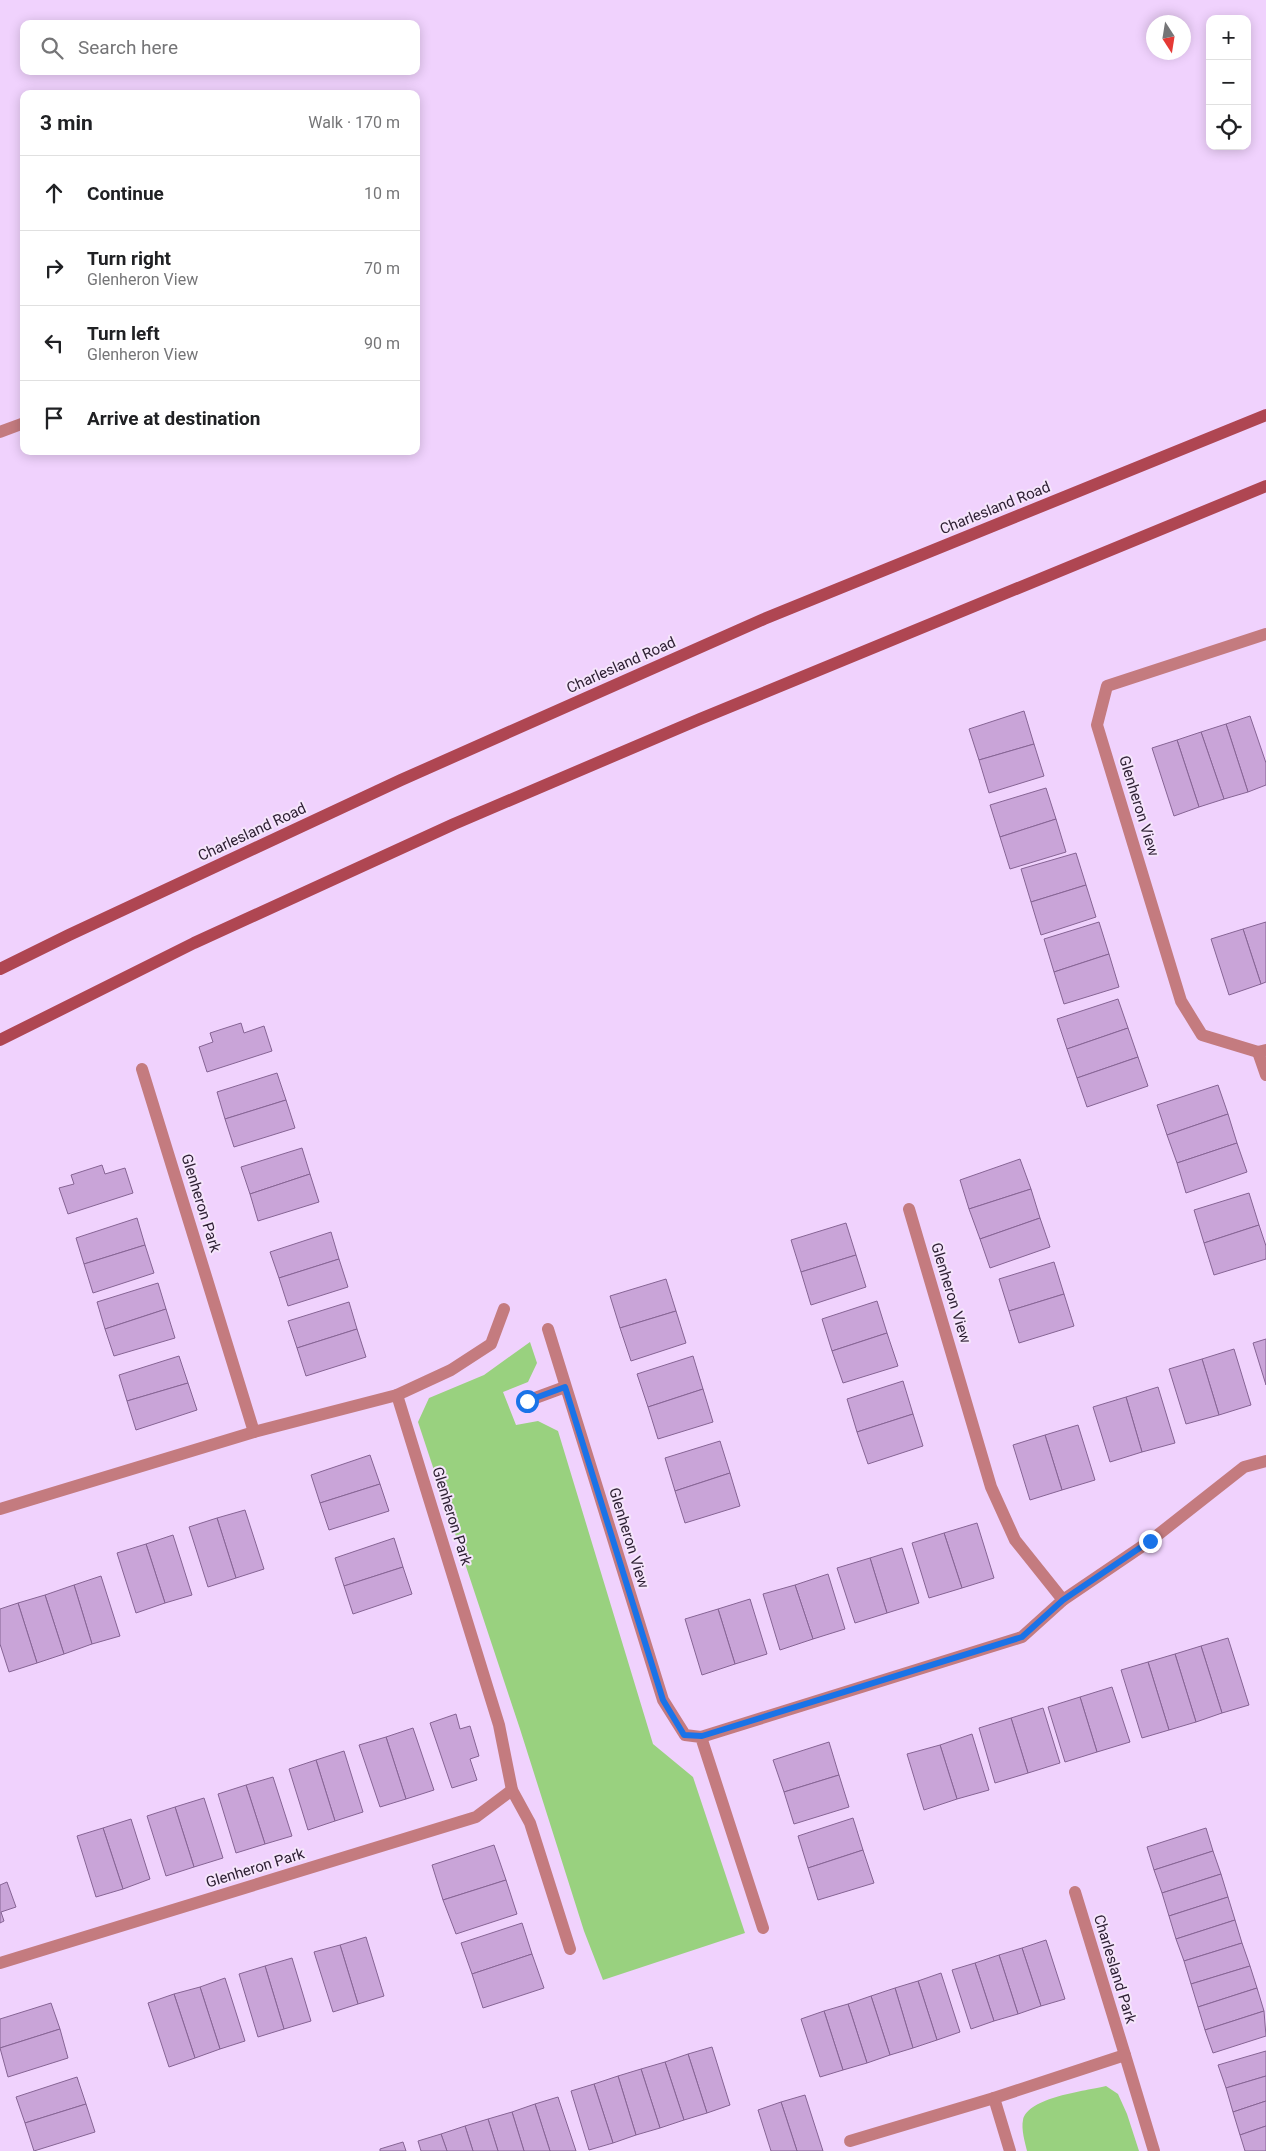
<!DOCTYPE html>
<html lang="en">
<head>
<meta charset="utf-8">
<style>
	:root { --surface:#fff; --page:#f2f2f2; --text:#202124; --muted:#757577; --line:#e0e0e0 }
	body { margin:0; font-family:Roboto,sans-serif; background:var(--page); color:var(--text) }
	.controls { position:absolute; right:15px; top:15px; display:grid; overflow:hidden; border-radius:10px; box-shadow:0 2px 12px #0003 }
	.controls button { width:45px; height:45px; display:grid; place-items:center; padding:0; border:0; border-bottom:1px solid var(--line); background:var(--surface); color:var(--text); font:25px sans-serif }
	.compass { position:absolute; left:1146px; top:15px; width:45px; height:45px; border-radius:50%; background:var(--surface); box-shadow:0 2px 12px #0003; rotate:168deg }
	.stop { position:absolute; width:15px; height:15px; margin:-11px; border:4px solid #1a73e8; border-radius:50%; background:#fff }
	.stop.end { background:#1a73e8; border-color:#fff; box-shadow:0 1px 5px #0008 }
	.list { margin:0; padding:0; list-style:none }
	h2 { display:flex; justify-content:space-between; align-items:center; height:65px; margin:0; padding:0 20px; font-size:21px }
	h2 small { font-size:16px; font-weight:400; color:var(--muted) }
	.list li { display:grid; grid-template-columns:32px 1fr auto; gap:15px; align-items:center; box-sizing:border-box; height:75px; padding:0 20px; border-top:1px solid var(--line) }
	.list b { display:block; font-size:19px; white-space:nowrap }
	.list p { margin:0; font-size:16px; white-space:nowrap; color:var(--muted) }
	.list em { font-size:16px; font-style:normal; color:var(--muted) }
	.icon { flex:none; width:28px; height:28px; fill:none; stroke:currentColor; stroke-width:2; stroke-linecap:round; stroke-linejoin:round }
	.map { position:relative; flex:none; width:1266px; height:2151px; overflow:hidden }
	.search { position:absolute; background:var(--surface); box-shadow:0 2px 12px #0003; left:20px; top:20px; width:400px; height:55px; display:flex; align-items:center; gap:12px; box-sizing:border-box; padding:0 18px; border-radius:10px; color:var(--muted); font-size:19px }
	.panel { position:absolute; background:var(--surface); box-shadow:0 2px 12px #0003; left:20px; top:90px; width:400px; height:365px; border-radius:10px }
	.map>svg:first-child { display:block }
	.green { fill:#99d17f }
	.building { fill:#c9a4d8; stroke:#866494 }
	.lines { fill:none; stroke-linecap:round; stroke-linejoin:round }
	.lane { stroke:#c47b7f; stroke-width:12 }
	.street { stroke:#c47b7f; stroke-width:12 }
	.secondary { stroke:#af4652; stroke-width:12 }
	.route { stroke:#1a73e8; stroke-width:6 }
	.labels { text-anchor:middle; stroke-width:4; stroke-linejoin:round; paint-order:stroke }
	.street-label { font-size:15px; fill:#2e2034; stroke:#f5e5fb }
</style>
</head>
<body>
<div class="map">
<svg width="1266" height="2151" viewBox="0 0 1266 2151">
	<rect width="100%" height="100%" fill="#f0d2fd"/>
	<g class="green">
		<polygon points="530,1342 537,1363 528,1382 503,1392 516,1425 538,1421 558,1431 653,1744 693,1777 745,1933 603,1980 584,1931 520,1729 418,1422 429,1398 484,1375"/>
		<path d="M1106,2086L1118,2094L1127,2114L1139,2151H1027C1025,2143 1021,2129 1023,2120C1028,2097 1086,2091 1106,2086Z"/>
	</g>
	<g class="building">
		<polygon points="1024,711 1034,744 979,760 969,729"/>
		<polygon points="1250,716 1266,763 1266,785 1248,792 1226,724"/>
		<polygon points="1226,724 1248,792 1224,799 1201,732"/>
		<polygon points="1201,732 1224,799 1199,807 1177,740"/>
		<polygon points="1177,740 1199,807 1174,816 1152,748"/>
		<polygon points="1034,744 1044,776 989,793 979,760"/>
		<polygon points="1046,788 1056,819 1000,837 990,805"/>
		<polygon points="1056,819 1066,852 1010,869 1000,837"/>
		<polygon points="1076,853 1086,885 1031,902 1021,869"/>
		<polygon points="1086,885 1096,917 1041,935 1031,902"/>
		<polygon points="1099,922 1109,954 1054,972 1044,939"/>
		<polygon points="1266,922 1266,982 1261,984 1243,929"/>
		<polygon points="1243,929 1261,984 1229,995 1211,939"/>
		<polygon points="1109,954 1119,987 1064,1004 1054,972"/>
		<polygon points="1118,999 1128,1028 1067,1049 1057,1019"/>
		<polygon points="241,1023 244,1033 264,1026 272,1051 207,1072 199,1047 213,1042 210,1033"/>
		<polygon points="1128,1028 1138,1057 1077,1078 1067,1049"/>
		<polygon points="1138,1057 1148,1086 1087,1107 1077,1078"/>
		<polygon points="277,1073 286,1100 225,1119 217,1092"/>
		<polygon points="1218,1085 1228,1114 1167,1135 1157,1105"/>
		<polygon points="286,1100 295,1128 234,1147 225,1119"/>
		<polygon points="1228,1114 1237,1143 1177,1163 1167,1135"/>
		<polygon points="1237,1143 1247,1172 1186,1193 1177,1163"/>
		<polygon points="302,1148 310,1174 250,1194 241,1167"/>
		<polygon points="1020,1159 1031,1189 969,1209 960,1180"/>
		<polygon points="102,1165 105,1174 125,1168 133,1193 68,1214 59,1188 74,1184 71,1175"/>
		<polygon points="310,1174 319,1202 258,1221 250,1194"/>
		<polygon points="1031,1189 1040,1218 980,1239 969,1209"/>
		<polygon points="1249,1193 1259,1225 1204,1243 1194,1210"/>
		<polygon points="137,1218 145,1245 84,1264 76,1238"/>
		<polygon points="1040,1218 1050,1247 990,1268 980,1239"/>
		<polygon points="846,1223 856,1255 801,1272 791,1240"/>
		<polygon points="1259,1225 1266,1246 1266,1259 1214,1275 1204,1243"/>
		<polygon points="331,1232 339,1259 279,1278 270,1252"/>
		<polygon points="145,1245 154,1273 93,1293 84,1264"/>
		<polygon points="856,1255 866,1287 811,1305 801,1272"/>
		<polygon points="339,1259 348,1287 288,1306 279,1278"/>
		<polygon points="1054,1262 1064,1294 1009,1311 999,1279"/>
		<polygon points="666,1279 676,1311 620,1328 610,1296"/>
		<polygon points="158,1283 166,1309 105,1329 97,1302"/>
		<polygon points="1064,1294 1074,1326 1019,1343 1009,1311"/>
		<polygon points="877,1301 887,1333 832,1351 822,1319"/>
		<polygon points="349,1302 357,1329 297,1348 288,1321"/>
		<polygon points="166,1309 175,1338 114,1356 105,1329"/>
		<polygon points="676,1311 686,1343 631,1361 620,1328"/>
		<polygon points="357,1329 366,1357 306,1376 297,1348"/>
		<polygon points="887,1333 898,1366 843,1383 832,1351"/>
		<polygon points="1266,1339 1266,1385 1253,1343"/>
		<polygon points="1234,1349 1251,1405 1219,1415 1202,1359"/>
		<polygon points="179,1356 188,1383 127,1401 119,1375"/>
		<polygon points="693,1356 703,1389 648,1407 637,1374"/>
		<polygon points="1202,1359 1219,1415 1186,1424 1169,1369"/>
		<polygon points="903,1381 913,1414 857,1432 847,1399"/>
		<polygon points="188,1383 197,1410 136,1430 127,1401"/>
		<polygon points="1158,1387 1175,1443 1142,1452 1126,1397"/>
		<polygon points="703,1389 713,1422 658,1439 648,1407"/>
		<polygon points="1126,1397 1142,1452 1110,1462 1093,1407"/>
		<polygon points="913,1414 923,1446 868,1464 857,1432"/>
		<polygon points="1078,1425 1095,1480 1062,1490 1045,1435"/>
		<polygon points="1045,1435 1062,1490 1030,1500 1013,1445"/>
		<polygon points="720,1441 730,1473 675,1491 665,1458"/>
		<polygon points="370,1455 380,1484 320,1503 311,1475"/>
		<polygon points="730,1473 740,1506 685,1523 675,1491"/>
		<polygon points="380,1484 389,1511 329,1530 320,1503"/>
		<polygon points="245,1510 264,1569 236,1578 217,1518"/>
		<polygon points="217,1518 236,1578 208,1587 189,1527"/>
		<polygon points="977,1523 994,1578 962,1588 944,1533"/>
		<polygon points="944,1533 962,1588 929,1598 912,1543"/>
		<polygon points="173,1535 192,1595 165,1603 146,1544"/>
		<polygon points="394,1538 403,1567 344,1586 335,1558"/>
		<polygon points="146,1544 165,1603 136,1613 117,1553"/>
		<polygon points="902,1548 919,1603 887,1613 870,1558"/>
		<polygon points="870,1558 887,1613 855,1623 837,1568"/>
		<polygon points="403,1567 412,1594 353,1614 344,1586"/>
		<polygon points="828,1574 845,1629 813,1639 795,1585"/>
		<polygon points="101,1576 120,1636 92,1644 74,1585"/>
		<polygon points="74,1585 92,1644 64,1654 45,1595"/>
		<polygon points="795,1585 813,1639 780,1650 763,1594"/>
		<polygon points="45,1595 64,1654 37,1663 18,1603"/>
		<polygon points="750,1599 767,1654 735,1664 718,1609"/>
		<polygon points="18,1603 37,1663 9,1672 0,1644 0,1609"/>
		<polygon points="718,1609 735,1664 702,1675 685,1619"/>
		<polygon points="1228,1638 1249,1705 1222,1713 1201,1646"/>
		<polygon points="1201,1646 1222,1713 1196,1722 1175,1654"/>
		<polygon points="1175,1654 1196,1722 1169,1730 1148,1662"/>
		<polygon points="1148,1662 1169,1730 1142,1738 1121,1670"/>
		<polygon points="1112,1687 1130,1742 1097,1752 1080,1697"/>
		<polygon points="1080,1697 1097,1752 1065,1762 1048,1707"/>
		<polygon points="1043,1708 1060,1763 1028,1773 1011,1718"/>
		<polygon points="456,1714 460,1729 470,1726 479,1756 470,1759 477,1780 452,1788 430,1723"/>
		<polygon points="1011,1718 1028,1773 995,1783 979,1728"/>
		<polygon points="413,1728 434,1790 406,1799 386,1737"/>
		<polygon points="972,1734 989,1790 957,1799 940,1745"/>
		<polygon points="386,1737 406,1799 380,1807 359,1745"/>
		<polygon points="829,1742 839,1775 784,1792 773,1760"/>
		<polygon points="940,1745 957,1799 924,1810 907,1754"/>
		<polygon points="344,1751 363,1812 335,1821 316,1760"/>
		<polygon points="316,1760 335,1821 308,1830 289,1769"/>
		<polygon points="839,1775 849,1807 794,1824 784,1792"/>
		<polygon points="273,1777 292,1836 265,1844 246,1785"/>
		<polygon points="246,1785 265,1844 236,1853 218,1794"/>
		<polygon points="204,1798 223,1858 194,1867 175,1807"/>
		<polygon points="175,1807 194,1867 166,1876 147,1816"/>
		<polygon points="853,1818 863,1850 808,1868 798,1836"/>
		<polygon points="131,1819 150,1879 123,1889 103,1828"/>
		<polygon points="103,1828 123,1889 96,1897 77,1836"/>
		<polygon points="1206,1828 1213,1851 1154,1870 1147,1847"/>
		<polygon points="494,1845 506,1880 443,1900 432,1865"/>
		<polygon points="863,1850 874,1883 818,1900 808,1868"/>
		<polygon points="1213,1851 1221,1874 1162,1893 1154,1870"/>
		<polygon points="1221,1874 1228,1897 1169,1916 1162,1893"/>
		<polygon points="506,1880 517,1914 456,1934 443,1900"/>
		<polygon points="7,1882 16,1907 1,1912 4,1921 0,1923 0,1885"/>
		<polygon points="1228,1897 1235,1920 1176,1939 1169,1916"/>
		<polygon points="1235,1920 1242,1943 1184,1961 1176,1939"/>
		<polygon points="522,1923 532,1954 472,1974 461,1943"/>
		<polygon points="366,1937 384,1996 358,2004 340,1945"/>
		<polygon points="1046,1940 1065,1999 1041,2006 1022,1948"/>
		<polygon points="1242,1943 1250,1966 1191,1984 1184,1961"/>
		<polygon points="340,1945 358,2004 333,2012 314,1952"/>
		<polygon points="1022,1948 1041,2006 1018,2014 999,1955"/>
		<polygon points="532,1954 544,1988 483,2008 472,1974"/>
		<polygon points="999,1955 1018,2014 994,2021 975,1963"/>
		<polygon points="292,1958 311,2021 284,2029 265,1966"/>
		<polygon points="975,1963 994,2021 971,2029 952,1970"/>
		<polygon points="265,1966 284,2029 258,2037 239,1974"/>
		<polygon points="1250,1966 1257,1988 1198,2007 1191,1984"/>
		<polygon points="941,1973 960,2032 937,2040 918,1981"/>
		<polygon points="225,1978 245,2041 220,2049 200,1987"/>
		<polygon points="918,1981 937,2040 913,2048 895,1988"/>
		<polygon points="200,1987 220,2049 195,2058 174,1994"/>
		<polygon points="895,1988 913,2048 890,2055 871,1996"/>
		<polygon points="1257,1988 1264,2011 1205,2030 1198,2007"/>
		<polygon points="174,1994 195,2058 169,2067 148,2003"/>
		<polygon points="871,1996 890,2055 867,2063 848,2004"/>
		<polygon points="51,2003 60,2029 0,2048 0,2019"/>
		<polygon points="848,2004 867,2063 843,2070 824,2011"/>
		<polygon points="824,2011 843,2070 820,2077 801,2019"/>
		<polygon points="1264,2011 1266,2036 1213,2053 1205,2030"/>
		<polygon points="60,2029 68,2058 8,2077 0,2048"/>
		<polygon points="712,2047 730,2105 707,2113 688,2054"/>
		<polygon points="1266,2051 1266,2076 1226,2088 1218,2065"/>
		<polygon points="688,2054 707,2113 684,2120 665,2062"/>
		<polygon points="665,2062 684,2120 660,2128 641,2069"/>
		<polygon points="641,2069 660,2128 636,2135 618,2076"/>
		<polygon points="618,2076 636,2135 613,2143 594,2084"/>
		<polygon points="1266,2076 1266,2101 1233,2112 1226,2088"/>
		<polygon points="77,2077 86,2104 25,2123 16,2097"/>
		<polygon points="594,2084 613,2143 589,2150 571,2091"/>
		<polygon points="805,2095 823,2151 797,2151 781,2102"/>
		<polygon points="558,2097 576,2151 550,2151 535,2104"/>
		<polygon points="1266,2101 1266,2126 1240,2135 1233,2112"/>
		<polygon points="781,2102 797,2151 771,2151 758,2110"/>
		<polygon points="86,2104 95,2132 34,2151 25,2123"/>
		<polygon points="535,2104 550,2151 524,2151 512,2112"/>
		<polygon points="512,2112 524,2151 498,2151 488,2119"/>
		<polygon points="488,2119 498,2151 473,2151 465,2126"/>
		<polygon points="465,2126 473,2151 447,2151 441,2134"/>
		<polygon points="1266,2126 1266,2151 1245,2151 1240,2135"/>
		<polygon points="441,2134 447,2151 421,2151 418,2141"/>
		<polygon points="403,2142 406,2151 380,2151 380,2149"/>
	</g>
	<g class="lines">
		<g class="lane">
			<polyline points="0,432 24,423"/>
			<polyline points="397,1395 451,1370 491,1344 504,1309"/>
		</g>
		<g class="street">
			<polyline points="1266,634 1107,686 1097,725 1181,1001 1202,1035 1258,1052 1266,1050"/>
			<polyline points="1258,1052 1266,1075"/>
			<polyline points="142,1069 254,1432"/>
			<polyline points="909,1209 991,1487 1015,1540 1063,1600"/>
			<polyline points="548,1329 663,1700 685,1735 701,1737 763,1928"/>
			<polyline points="527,1401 565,1387"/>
			<polyline points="0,1509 254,1432 397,1395 499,1725 512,1790 530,1823 570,1949"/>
			<polyline points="701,1737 1022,1637 1063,1600 1150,1541 1244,1467 1266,1461"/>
			<polyline points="1075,1892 1125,2055"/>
			<polyline points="0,1963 476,1817 512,1790"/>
			<polyline points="850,2141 994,2098"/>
			<polyline points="1010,2151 994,2098 1125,2055 1154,2151"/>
		</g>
		<g class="secondary">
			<polyline points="0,969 69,935 401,780 764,619 1266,415"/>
			<polyline points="0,1040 194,943 454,824 700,719 1266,486"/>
		</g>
	</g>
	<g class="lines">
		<polyline class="route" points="527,1401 565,1387 663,1700 684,1735 702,1736 1022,1637 1063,1600 1150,1541"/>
	</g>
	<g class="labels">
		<g class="street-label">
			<text transform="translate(995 508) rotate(-22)" y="5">Charlesland Road</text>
			<text transform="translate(621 665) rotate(-24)" y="5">Charlesland Road</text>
			<text transform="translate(1139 806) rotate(73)" y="5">Glenheron View</text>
			<text transform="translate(252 832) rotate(-25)" y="5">Charlesland Road</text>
			<text transform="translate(201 1203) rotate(73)" y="5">Glenheron Park</text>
			<text transform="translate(951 1293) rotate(73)" y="5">Glenheron View</text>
			<text transform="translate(452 1516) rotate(73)" y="5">Glenheron Park</text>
			<text transform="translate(629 1538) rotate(73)" y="5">Glenheron View</text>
			<text transform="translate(255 1868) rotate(-17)" y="5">Glenheron Park</text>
			<text transform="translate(1115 1969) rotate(73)" y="5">Charlesland Park</text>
		</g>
	</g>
</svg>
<div class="controls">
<button>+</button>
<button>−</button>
<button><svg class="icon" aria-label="locate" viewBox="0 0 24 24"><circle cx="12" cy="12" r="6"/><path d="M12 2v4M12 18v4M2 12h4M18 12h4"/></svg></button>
</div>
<svg class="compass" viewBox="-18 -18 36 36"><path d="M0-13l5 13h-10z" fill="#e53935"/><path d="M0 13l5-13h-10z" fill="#757577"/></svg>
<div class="stop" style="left:527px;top:1401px"></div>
<div class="stop end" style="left:1150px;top:1541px"></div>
<div class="search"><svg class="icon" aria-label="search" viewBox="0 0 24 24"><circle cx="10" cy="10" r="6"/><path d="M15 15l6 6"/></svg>Search here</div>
<section class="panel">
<h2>3 min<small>Walk · 170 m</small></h2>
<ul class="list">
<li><svg class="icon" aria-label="ahead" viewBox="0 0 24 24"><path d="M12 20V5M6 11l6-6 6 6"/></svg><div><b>Continue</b></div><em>10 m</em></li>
<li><svg class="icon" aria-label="right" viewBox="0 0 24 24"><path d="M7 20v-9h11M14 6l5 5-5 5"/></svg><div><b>Turn right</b><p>Glenheron View</p></div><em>70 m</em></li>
<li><svg class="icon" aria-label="left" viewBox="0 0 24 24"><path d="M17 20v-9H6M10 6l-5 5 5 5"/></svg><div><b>Turn left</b><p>Glenheron View</p></div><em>90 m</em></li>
<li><svg class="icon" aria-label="arrive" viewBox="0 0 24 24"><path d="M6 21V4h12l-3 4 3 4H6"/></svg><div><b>Arrive at destination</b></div></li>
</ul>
</section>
</div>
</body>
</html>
